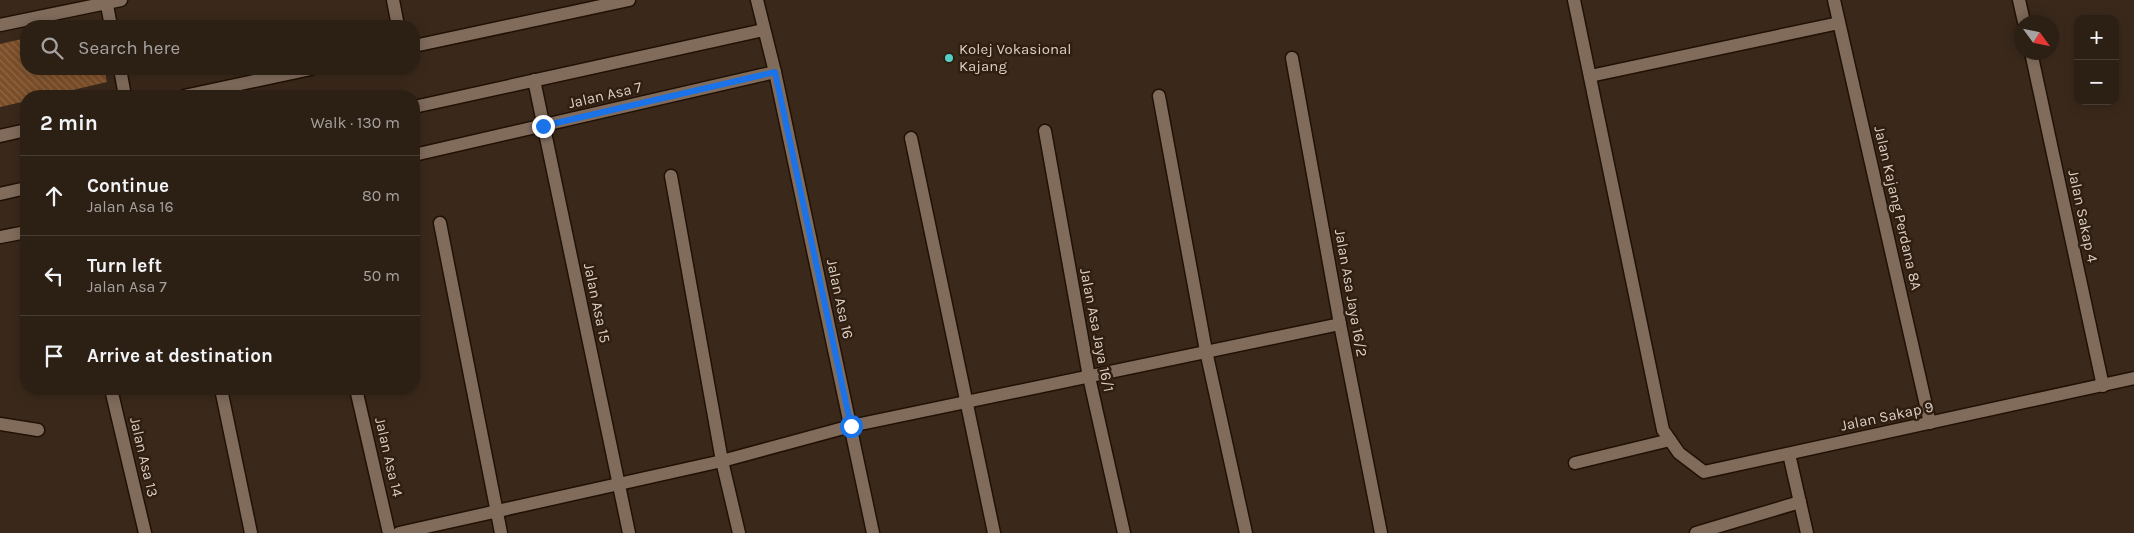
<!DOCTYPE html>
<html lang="en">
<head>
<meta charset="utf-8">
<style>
	:root { --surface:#2c1f14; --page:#382c22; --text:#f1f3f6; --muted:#a6a2a0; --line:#483d34 }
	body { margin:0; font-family:Karla,sans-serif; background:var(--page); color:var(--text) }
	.controls { position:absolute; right:15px; top:15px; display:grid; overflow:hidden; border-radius:10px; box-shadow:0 2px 12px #0003 }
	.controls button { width:45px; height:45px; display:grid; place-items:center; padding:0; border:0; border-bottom:1px solid var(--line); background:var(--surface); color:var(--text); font:25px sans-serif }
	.compass { position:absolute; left:2014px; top:15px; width:45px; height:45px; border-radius:50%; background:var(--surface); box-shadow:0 2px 12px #0003; rotate:123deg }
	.stop { position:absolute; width:15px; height:15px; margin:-11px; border:4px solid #1a73e8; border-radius:50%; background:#fff }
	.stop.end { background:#1a73e8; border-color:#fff; box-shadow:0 1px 5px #0008 }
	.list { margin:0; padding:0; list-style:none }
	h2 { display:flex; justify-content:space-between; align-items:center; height:65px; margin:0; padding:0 20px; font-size:21px }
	h2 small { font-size:16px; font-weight:400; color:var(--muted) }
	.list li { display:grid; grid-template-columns:32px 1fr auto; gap:15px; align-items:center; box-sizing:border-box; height:80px; padding:0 20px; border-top:1px solid var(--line) }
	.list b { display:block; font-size:19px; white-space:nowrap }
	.list p { margin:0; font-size:16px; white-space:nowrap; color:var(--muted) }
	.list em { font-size:16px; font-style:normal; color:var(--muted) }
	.icon { flex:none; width:28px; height:28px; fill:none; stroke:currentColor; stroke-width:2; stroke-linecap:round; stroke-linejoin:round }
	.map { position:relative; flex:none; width:2134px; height:533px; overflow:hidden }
	.search { position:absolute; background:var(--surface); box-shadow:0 2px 12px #0003; left:20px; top:20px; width:400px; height:55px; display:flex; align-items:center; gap:12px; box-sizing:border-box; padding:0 18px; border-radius:20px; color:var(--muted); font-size:19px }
	.panel { position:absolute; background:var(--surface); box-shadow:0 2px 12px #0003; left:20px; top:90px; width:400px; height:305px; border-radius:20px }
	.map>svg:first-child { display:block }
	.building { fill:url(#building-back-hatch) }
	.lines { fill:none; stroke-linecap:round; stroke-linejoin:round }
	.service-casing { stroke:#211104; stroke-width:15 }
	.minor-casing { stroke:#211104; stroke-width:15 }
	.tertiary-casing { stroke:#211104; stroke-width:15 }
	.service { stroke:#816c5c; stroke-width:12 }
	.minor { stroke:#816c5c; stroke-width:12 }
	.tertiary { stroke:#816c5c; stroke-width:12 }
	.route { stroke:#1a73e8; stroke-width:6 }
	.poi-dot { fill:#55cec6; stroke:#301f11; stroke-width:2 }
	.labels { text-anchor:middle; stroke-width:5; stroke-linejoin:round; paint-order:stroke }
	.poi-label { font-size:15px; fill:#dbcfc6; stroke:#301f11; text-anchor:start }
	.street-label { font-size:15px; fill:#dbcfc6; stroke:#301f11 }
</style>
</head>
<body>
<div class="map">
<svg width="2134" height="533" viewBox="0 0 2134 533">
	<defs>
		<pattern id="building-back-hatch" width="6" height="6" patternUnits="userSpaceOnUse" patternTransform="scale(1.25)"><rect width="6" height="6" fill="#7c4f29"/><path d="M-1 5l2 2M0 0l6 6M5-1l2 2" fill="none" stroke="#8e6747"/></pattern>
	</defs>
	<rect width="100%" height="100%" fill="#3a291b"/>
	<polygon class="building" points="26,38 26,69 104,69 107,82 47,96 26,96 26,101 0,107 0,44"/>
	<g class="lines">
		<defs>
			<g id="service">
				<polyline points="106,0 111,26"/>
				<polyline points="393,0 398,26"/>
				<polyline points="0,25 121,0"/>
				<polyline points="120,69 125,96"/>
				<polyline points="1590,76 1839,23"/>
				<polyline points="1159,96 1206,351 1246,533"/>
				<polyline points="911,138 994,533"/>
				<polyline points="671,176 722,461 739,533"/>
				<polyline points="440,223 501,533"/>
				<polyline points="221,389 251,533"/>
				<polyline points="0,424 38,430"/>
			</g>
			<g id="minor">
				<polyline points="757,0 775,72 873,533"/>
				<polyline points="1574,0 1663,430 1679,453 1704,472 2134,378"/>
				<polyline points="1834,0 1930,423"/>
				<polyline points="2019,0 2024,22"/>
				<polyline points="414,46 629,0"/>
				<polyline points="2031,52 2103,386"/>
				<polyline points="1292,58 1340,324 1381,533"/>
				<polyline points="534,80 629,533"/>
				<polyline points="184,96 311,69"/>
				<polyline points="1045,131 1089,377 1124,533"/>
				<polyline points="0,136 26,130"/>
				<polyline points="111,389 145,533"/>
				<polyline points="356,389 389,533"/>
				<polyline points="1789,454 1807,533"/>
				<polyline points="1575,463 1670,440"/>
				<polyline points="399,533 722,461 851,426 1340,324"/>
				<polyline points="1696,533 1800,502"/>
			</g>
			<g id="tertiary">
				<polyline points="414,107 763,30"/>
				<polyline points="414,155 775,72"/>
				<polyline points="0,194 26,188"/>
				<polyline points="0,237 26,232"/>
			</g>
		</defs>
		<use href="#service" class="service-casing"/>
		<use href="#minor" class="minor-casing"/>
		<use href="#tertiary" class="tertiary-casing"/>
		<use href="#service" class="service"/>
		<use href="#minor" class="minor"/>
		<use href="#tertiary" class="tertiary"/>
	</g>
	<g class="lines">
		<polyline class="route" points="543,126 775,72 851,426"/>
	</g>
	<circle class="poi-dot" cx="949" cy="58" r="5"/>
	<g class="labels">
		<g class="poi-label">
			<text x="959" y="54">Kolej Vokasional<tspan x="959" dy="17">Kajang</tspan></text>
		</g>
		<g class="street-label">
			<text transform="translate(605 95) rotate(-13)" y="5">Jalan Asa 7</text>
			<text transform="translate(1898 208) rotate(77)" y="5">Jalan Kajang Perdana 8A</text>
			<text transform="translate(2083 216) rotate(78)" y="5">Jalan Sakap 4</text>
			<text transform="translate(1351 293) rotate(80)" y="5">Jalan Asa Jaya 16/2</text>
			<text transform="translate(840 299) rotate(78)" y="5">Jalan Asa 16</text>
			<text transform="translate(597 303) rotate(78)" y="5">Jalan Asa 15</text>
			<text transform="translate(1097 330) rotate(79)" y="5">Jalan Asa Jaya 16/1</text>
			<text transform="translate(1887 416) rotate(-12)" y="5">Jalan Sakap 9</text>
			<text transform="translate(144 457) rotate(77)" y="5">Jalan Asa 13</text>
			<text transform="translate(389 457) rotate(77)" y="5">Jalan Asa 14</text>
		</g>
	</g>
</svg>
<div class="controls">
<button>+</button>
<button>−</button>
</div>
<svg class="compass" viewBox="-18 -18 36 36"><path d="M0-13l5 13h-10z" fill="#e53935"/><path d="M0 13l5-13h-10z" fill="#a6a2a0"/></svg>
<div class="stop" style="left:851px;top:426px"></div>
<div class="stop end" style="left:543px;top:126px"></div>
<div class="search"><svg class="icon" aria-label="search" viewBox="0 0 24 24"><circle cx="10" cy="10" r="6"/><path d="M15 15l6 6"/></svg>Search here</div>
<section class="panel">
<h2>2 min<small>Walk · 130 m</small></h2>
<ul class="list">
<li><svg class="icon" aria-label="ahead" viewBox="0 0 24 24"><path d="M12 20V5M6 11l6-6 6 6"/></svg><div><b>Continue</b><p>Jalan Asa 16</p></div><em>80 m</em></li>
<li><svg class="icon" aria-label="left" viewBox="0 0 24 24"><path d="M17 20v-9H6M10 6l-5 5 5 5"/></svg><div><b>Turn left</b><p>Jalan Asa 7</p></div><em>50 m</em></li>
<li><svg class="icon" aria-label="arrive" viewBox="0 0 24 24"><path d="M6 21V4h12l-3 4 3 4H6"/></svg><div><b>Arrive at destination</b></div></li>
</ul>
</section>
</div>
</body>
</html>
